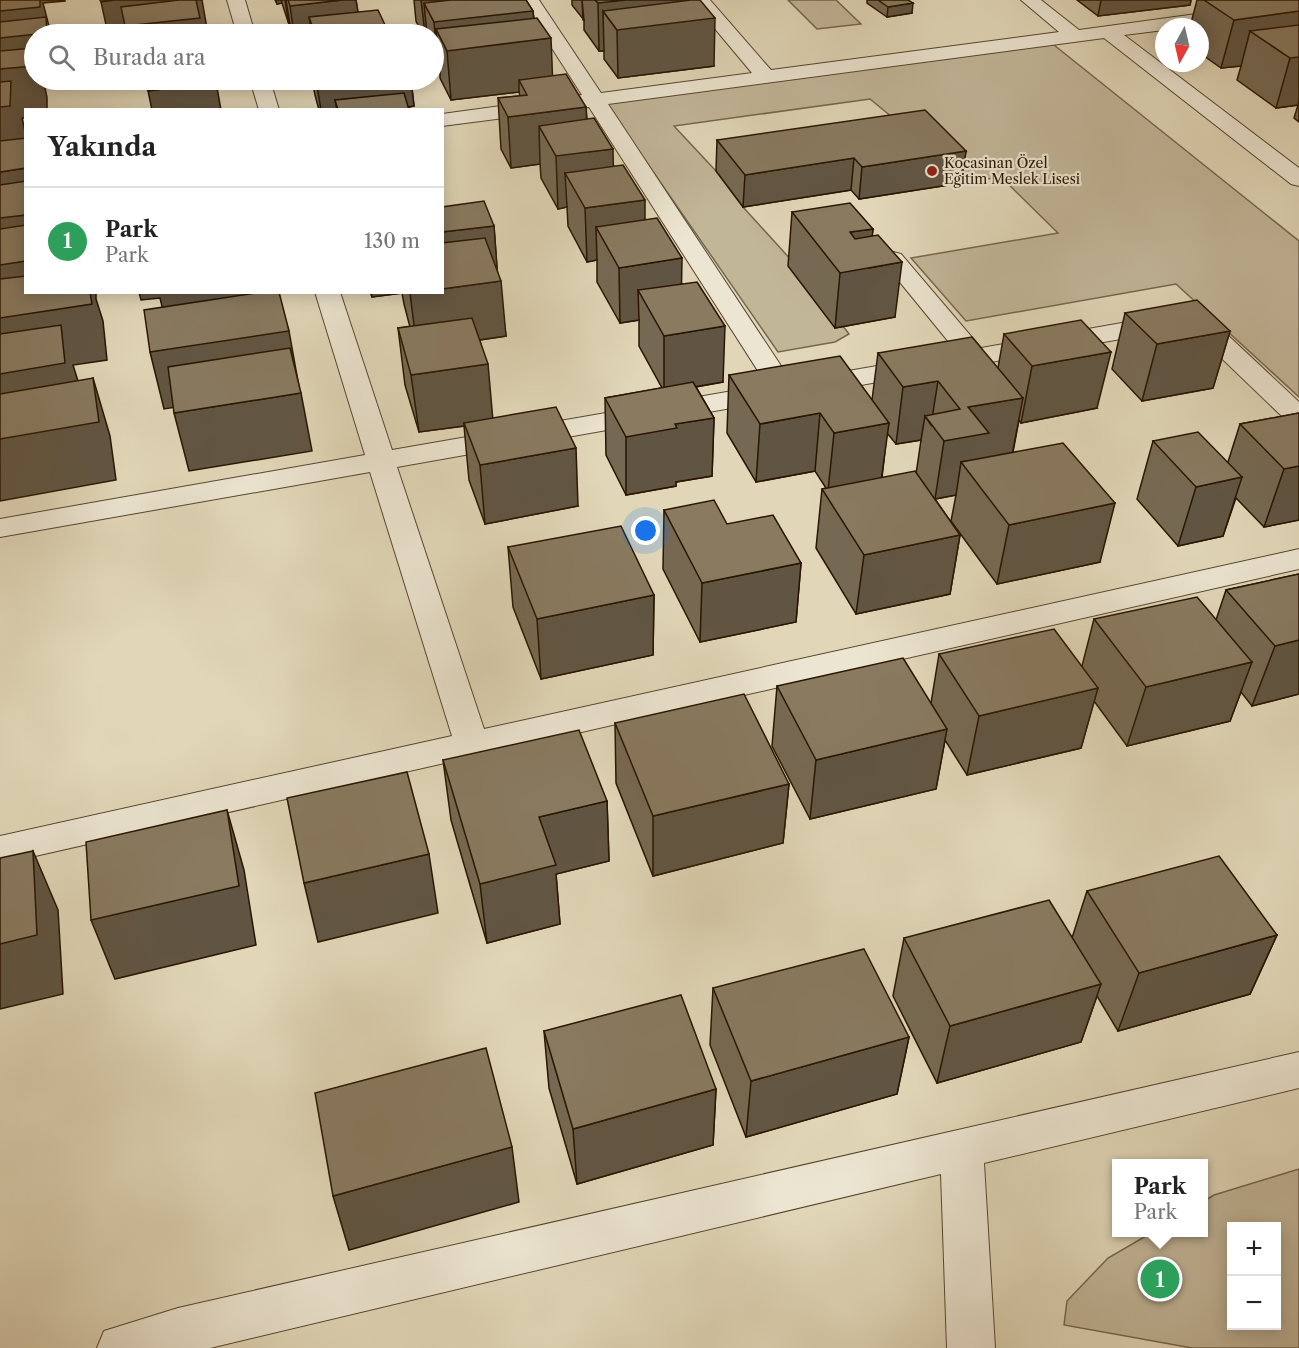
<!DOCTYPE html>
<html lang="tr">
<head>
<meta charset="utf-8">
<style>
	:root { --surface:#fff; --page:#f6f6f6; --text:#222; --muted:#767676; --line:#e0e0e0; --accent:#0b8043 }
	body { margin:0; font-family:"Libre Caslon Text",serif; background:var(--page); color:var(--text) }
	.controls { position:absolute; right:18px; bottom:18px; display:grid; overflow:hidden; border-radius:0px; box-shadow:0 3px 15px #0003 }
	.controls button { width:54px; height:54px; display:grid; place-items:center; padding:0; border:0; border-bottom:2px solid var(--line); background:var(--surface); color:var(--text); font:30px sans-serif }
	.compass { position:absolute; left:1155px; top:18px; width:54px; height:54px; border-radius:50%; background:var(--surface); box-shadow:0 3px 15px #0003; rotate:188deg }
	.you { position:absolute; left:646px; top:531px; width:21px; height:21px; margin:-15px; border:4px solid #fff; border-radius:50%; background:#1a73e8; box-shadow:0 0 0 9px #1a73e833 }
	.badge { display:grid; place-items:center; width:39px; height:39px; border-radius:50%; background:var(--accent); color:#fff; font-size:20px; font-weight:700 }
	.pin { position:absolute; translate:-50% -50%; border:3px solid #fff; box-shadow:0 2px 6px #0006 }
	.popup { position:absolute; left:1112px; top:1159px; width:96px; height:78px; box-sizing:border-box; display:grid; place-content:center; border-radius:0px; background:var(--surface); filter:drop-shadow(0 2px 4px #0005); font-size:20px; white-space:nowrap; color:var(--muted) }
	.popup b { font-size:22px; color:var(--text) }
	.popup::after { content:''; position:absolute; left:50%; top:100%; margin-left:-12px; border:12px solid transparent; border-top-color:var(--surface) }
	.list { margin:0; padding:0; list-style:none }
	h2 { display:flex; justify-content:space-between; align-items:center; height:78px; margin:0; padding:0 24px; font-size:26px }
	h2 small { font-size:20px; font-weight:400; color:var(--muted) }
	.list li { display:grid; grid-template-columns:39px 1fr auto; gap:18px; align-items:center; box-sizing:border-box; height:108px; padding:0 24px; border-top:2px solid var(--line) }
	.list b { display:block; font-size:22px; white-space:nowrap }
	.list p { margin:0; font-size:20px; white-space:nowrap; color:var(--muted) }
	.list em { font-size:20px; font-style:normal; color:var(--muted) }
	.icon { flex:none; width:33px; height:33px; fill:none; stroke:currentColor; stroke-width:2; stroke-linecap:round; stroke-linejoin:round }
	.map { position:relative; flex:none; width:1299px; height:1348px; overflow:hidden }
	.search { position:absolute; background:var(--surface); box-shadow:0 3px 15px #0003; left:24px; top:24px; width:420px; height:66px; display:flex; align-items:center; gap:15px; box-sizing:border-box; padding:0 21px; border-radius:33px; color:var(--muted); font-size:22px }
	.panel { position:absolute; background:var(--surface); box-shadow:0 3px 15px #0003; left:24px; top:108px; width:420px; height:186px; border-radius:0px }
	.map>svg:first-child { display:block }
	.green { fill:#c2b699; stroke:#76664d; stroke-width:1.5; fill-rule:evenodd }
	.lines { fill:none; stroke-linecap:round; stroke-linejoin:round }
	.minor-casing { stroke:#57462f; stroke-width:2 }
	.minor { fill:#ece5d1; fill-rule:evenodd }
	.wall { fill:#766953; stroke:#291501; stroke-width:1.5; fill-rule:evenodd }
	.shaded-wall { fill:#605543; stroke:#291501; stroke-width:1.5 }
	.building { fill:#897a60; stroke:#291501; stroke-width:1.5 }
	.poi-dot { fill:#8f2418; stroke:#ece5d1; stroke-width:2 }
	.labels { text-anchor:middle; stroke-width:4.5; stroke-linejoin:round; paint-order:stroke }
	.far-poi-label { font-size:14px; fill:#291501; stroke:#ece5d1; text-anchor:start }
</style>
</head>
<body>
<div class="map">
<svg width="1299" height="1348" viewBox="0 0 1299 1348">
	<rect width="100%" height="100%" fill="#e1d7b8"/>
	<filter id="stains"><feTurbulence type="fractalNoise" baseFrequency=".00333" numOctaves="4"/><feColorMatrix values="0 0 0 0 .2 0 0 0 0 .09 0 0 0 0 .02 0 0 0 .5 -.17"/></filter>
	<radialGradient id="worn" r=".72"><stop offset=".6" stop-color="#630" stop-opacity="0"/><stop offset="1" stop-color="#630" stop-opacity=".3"/></radialGradient>
	<g class="green">
		<polygon points="788,0 836,0 861,24 817,29"/>
		<polygon points="1049,41 1299,241 1299,397 1176,284 966,321 911,258 1058,233 1001,177 961,183 921,141 870,99 674,126 716,171 743,207 803,273 849,334 835,342 778,352 604,101"/>
		<path d="M1299,1169V1348H1192L1064,1325L1067,1301L1108,1258L1151,1233L1204,1232V1201L1214,1195ZM1232,1226H1276V1326H1232Z"/>
	</g>
	<g class="lines">
		<defs>
			<g id="minor">
				<polygon points="227,0 245,0 255,34 237,34"/>
				<polygon points="521,0 539,0 601,93 752,73 691,0 710,0 771,70 1059,32 1021,0 1041,0 1079,30 1299,0 1299,12 1183,27 1164,27 1164,30 1124,35 1299,168 1299,186 1291,184 1104,38 608,104 791,381 957,352 881,259 885,254 893,252 901,254 981,348 1195,310 1204,313 1299,402 1299,425 1289,423 1189,327 397,467 484,729 1299,549 1299,569 0,864 0,836 452,736 370,472 0,537 0,519 365,455 315,292 340,292 392,450 767,385 589,107 442,126 442,114 582,95"/>
				<polygon points="250,80 270,80 279,110 259,110"/>
				<polygon points="1299,1052 1299,1088 984,1163 995,1348 947,1348 941,1174 210,1348 97,1348 104,1331 178,1308"/>
			</g>
		</defs>
		<use href="#minor" class="minor-casing"/>
		<use href="#minor" class="minor"/>
	</g>
	<g class="wall">
		<polygon points="275,0 356,0 358,12 387,29 387,34 292,34 282,3 277,4"/>
		<polygon points="414,0 526,0 533,11 534,18 552,75 586,107 587,119 682,284 723,382 696,387 714,418 712,476 676,482 676,486 626,495 606,455 605,398 662,388 639,346 639,320 620,323 597,282 597,260 587,262 568,226 567,207 558,209 541,178 540,164 511,168 501,149 498,98 520,96 519,92 451,100 440,78 440,71 438,71 434,61 434,34 422,34 416,21"/>
		<polygon points="572,0 700,0 714,66 618,78 604,59 604,51 599,51 584,30 584,20 572,5"/>
		<polygon points="867,0 908,0 912,13 887,17 867,3"/>
		<polygon points="1077,0 1191,0 1190,5 1098,16"/>
		<polygon points="1197,0 1299,0 1299,122 1294,118 1298,105 1276,108 1237,80 1241,66 1221,68 1200,53 1200,27 1190,27"/>
		<polygon points="312,80 411,80 414,106 409,107 409,110 319,110 315,95"/>
		<polygon points="717,140 966,151 961,183 859,199 851,190 743,207 716,171"/>
		<polygon points="792,212 873,229 872,236 895,317 835,328 788,266"/>
		<polygon points="494,226 497,269 506,336 480,340 492,418 578,506 485,524 469,480 464,426 419,432 405,385 398,328 410,327 404,304 402,293 372,297 370,292 442,292"/>
		<polygon points="1125,313 1230,331 1213,388 1142,401 1112,369"/>
		<path d="M1004,334L1097,408L1021,423L1019,420L1013,452L1100,562L997,584L951,521L956,495L935,499L960,535L950,594L856,614L816,548L822,489L826,488L815,471L756,482L727,433L729,375L872,400L878,353L998,368ZM887,433L896,444L921,440L916,474L882,478Z"/>
		<polygon points="1299,413 1299,520 1264,527 1236,498 1223,536 1178,546 1137,499 1153,441 1228,462 1240,424"/>
		<polygon points="664,510 727,524 801,563 796,622 700,642 663,569"/>
		<polygon points="508,547 654,595 653,655 541,679 513,607"/>
		<polygon points="1299,574 1299,694 1252,706 1241,692 1230,721 1127,746 1094,701 1081,748 967,775 945,740 936,789 810,819 772,746 777,686 931,703 939,654 1082,666 1094,619 1216,620 1226,590"/>
		<polygon points="615,723 789,784 783,843 653,876 616,783"/>
		<polygon points="443,760 607,801 609,861 556,874 560,924 487,943 451,820"/>
		<polygon points="1087,891 1277,935 1250,994 1118,1031 1097,996 1081,1042 937,1083 893,996 904,938 1072,938"/>
		<polygon points="713,988 909,1037 897,1094 746,1137 710,1045"/>
		<polygon points="544,1031 716,1089 713,1145 577,1184 549,1088"/>
	</g>
	<g class="shaded-wall">
		<polygon points="0,0 65,0 65,1 43,3 51,34 34,34 34,80 60,80 60,82 44,84 47,97 47,110 26,110 26,118 22,118 25,131 25,157 0,160"/>
		<polygon points="105,0 202,0 208,34 108,34 101,2"/>
		<polygon points="276,0 281,0 282,3 277,4"/>
		<polygon points="285,0 286,0 291,31 290,31"/>
		<polygon points="342,0 356,0 361,32 387,29 387,34 315,34 309,17 312,34 294,34 290,6"/>
		<polygon points="421,0 513,0 533,11 535,40 551,38 553,88 519,80 519,92 451,100 447,51 436,29 440,71 438,71 434,22 424,3 427,34 425,34"/>
		<polygon points="582,0 584,20 583,20"/>
		<polygon points="595,0 693,0 715,18 714,66 618,78 617,30 603,11 604,51 599,51 598,3"/>
		<polygon points="1101,0 1191,0 1190,5 1098,16"/>
		<polygon points="913,3 912,13 887,17 888,7"/>
		<polygon points="1299,11 1299,100 1298,105 1276,108 1290,58 1250,31 1241,66 1221,68 1234,20"/>
		<polygon points="316,80 411,80 414,106 387,110 335,100 337,110 321,110"/>
		<polygon points="216,82 221,110 152,110 148,91"/>
		<polygon points="586,107 588,152 613,149 614,201 565,173 567,207 558,209 556,156 539,126 540,164 511,168 508,117"/>
		<polygon points="966,151 961,183 859,199 862,167"/>
		<polygon points="854,158 851,190 743,207 745,175"/>
		<polygon points="26,168 26,292 96,292 96,299 103,321 107,360 73,365 78,381 0,434 0,172"/>
		<polygon points="645,200 645,253 596,227 597,260 587,262 585,208"/>
		<polygon points="494,226 498,280 442,287 442,232"/>
		<polygon points="873,229 869,268 902,262 895,317 835,328 840,273 850,232"/>
		<polygon points="682,258 681,313 638,290 639,320 620,323 619,268"/>
		<polygon points="501,281 506,336 417,349 410,293 442,292 442,289"/>
		<polygon points="139,292 275,292 289,331 299,387 164,409 150,352 172,348 160,298 141,300"/>
		<polygon points="371,292 402,292 402,293 372,297"/>
		<polygon points="725,326 723,382 664,392 664,336"/>
		<polygon points="1230,331 1213,388 1142,401 1157,344"/>
		<polygon points="1111,352 1097,408 1021,423 1032,366"/>
		<polygon points="488,364 493,421 464,423 464,426 419,432 411,375"/>
		<polygon points="93,378 110,436 116,480 0,501 0,439"/>
		<polygon points="938,381 931,425 925,416 921,440 896,444 903,387"/>
		<polygon points="301,393 312,451 189,471 174,413"/>
		<polygon points="1023,398 1012,455 961,462 956,495 935,499 944,441 968,407"/>
		<polygon points="820,413 815,471 756,482 760,424"/>
		<polygon points="714,418 712,476 676,482 676,486 626,495 626,437 675,424"/>
		<polygon points="889,423 881,481 828,491 834,433"/>
		<polygon points="576,448 578,506 485,524 480,465"/>
		<polygon points="1299,466 1299,520 1264,527 1284,469"/>
		<polygon points="1242,477 1223,536 1178,546 1196,487"/>
		<polygon points="1115,503 1100,562 997,584 1009,525"/>
		<polygon points="960,535 950,594 856,614 864,555"/>
		<polygon points="801,563 796,622 700,642 702,583"/>
		<polygon points="654,595 653,655 541,679 537,619"/>
		<polygon points="1299,640 1299,694 1252,706 1275,646"/>
		<polygon points="1252,662 1230,721 1127,746 1146,687"/>
		<polygon points="1098,688 1081,748 967,775 979,716"/>
		<polygon points="947,729 936,789 810,819 816,760"/>
		<polygon points="789,784 783,843 653,876 653,816"/>
		<polygon points="607,801 609,861 556,874 560,924 487,943 480,884 539,817"/>
		<polygon points="227,810 244,870 256,945 115,979 91,920"/>
		<polygon points="33,851 58,910 63,994 0,1009 0,944"/>
		<polygon points="429,854 438,913 318,942 304,883"/>
		<polygon points="1277,935 1250,994 1118,1031 1139,973"/>
		<polygon points="1101,984 1081,1042 937,1083 950,1026"/>
		<polygon points="909,1037 897,1094 746,1137 751,1081"/>
		<polygon points="716,1089 713,1145 577,1184 573,1129"/>
		<polygon points="512,1147 519,1202 349,1250 333,1196"/>
	</g>
	<g class="building">
		<polygon points="0,0 40,0 40,7 0,11"/>
		<polygon points="100,0 115,0 101,2"/>
		<polygon points="179,0 196,0 200,18 125,26 121,7"/>
		<polygon points="288,0 342,0 290,6"/>
		<polygon points="451,0 526,0 533,11 434,22 424,3"/>
		<polygon points="595,0 626,0 598,3"/>
		<polygon points="691,0 700,0 715,18 617,30 603,11"/>
		<polygon points="878,0 908,0 913,3 888,7"/>
		<polygon points="1204,0 1299,0 1299,11 1234,20"/>
		<polygon points="378,10 387,29 342,34 315,34 309,17"/>
		<polygon points="46,17 47,33 0,38 0,22"/>
		<polygon points="537,18 551,38 447,51 436,29"/>
		<polygon points="1299,25 1299,57 1290,58 1250,31"/>
		<polygon points="197,27 199,34 154,34 154,32"/>
		<polygon points="34,48 34,66 0,69 0,51"/>
		<polygon points="566,74 586,107 508,117 498,98 527,95 519,80"/>
		<polygon points="146,80 215,80 216,82 148,91"/>
		<polygon points="11,81 10,106 0,107 0,82"/>
		<polygon points="404,93 409,110 338,110 335,100"/>
		<polygon points="925,110 966,151 862,167 854,158 745,175 717,140"/>
		<polygon points="594,118 613,149 556,156 539,126"/>
		<polygon points="26,138 26,168 0,172 0,141"/>
		<polygon points="623,165 645,200 585,208 565,173"/>
		<polygon points="26,181 26,215 0,218 0,185"/>
		<polygon points="484,201 494,226 442,232 442,207"/>
		<polygon points="850,203 873,229 850,232 855,239 878,235 902,262 840,273 792,212"/>
		<polygon points="657,218 682,258 619,268 596,227"/>
		<polygon points="26,225 26,261 0,265 0,229"/>
		<polygon points="485,238 501,281 442,289 442,243"/>
		<polygon points="26,276 26,292 90,292 92,304 0,318 0,279"/>
		<polygon points="697,282 725,326 664,336 638,290"/>
		<polygon points="262,292 279,292 289,331 150,352 144,310"/>
		<polygon points="1197,300 1230,331 1157,344 1125,313"/>
		<polygon points="472,318 488,364 411,375 398,328"/>
		<polygon points="1081,320 1111,352 1032,366 1004,334"/>
		<polygon points="61,325 65,363 0,374 0,334"/>
		<polygon points="972,337 1023,398 968,407 989,433 944,441 925,416 960,409 938,381 903,387 878,353"/>
		<polygon points="290,348 301,393 174,413 168,367"/>
		<polygon points="840,356 889,423 834,433 820,413 760,424 729,375"/>
		<polygon points="93,378 99,422 0,439 0,394"/>
		<polygon points="693,382 714,418 675,424 677,428 626,437 605,398"/>
		<polygon points="556,407 576,448 480,465 464,423"/>
		<polygon points="1299,413 1299,466 1284,469 1240,424"/>
		<polygon points="1198,432 1242,477 1196,487 1153,441"/>
		<polygon points="1063,443 1115,503 1009,525 961,462"/>
		<polygon points="915,471 960,535 864,555 822,489"/>
		<polygon points="714,500 727,524 773,515 801,563 702,583 664,510"/>
		<polygon points="621,526 654,595 537,619 508,547"/>
		<polygon points="1299,574 1299,640 1275,646 1226,590"/>
		<polygon points="1197,597 1252,662 1146,687 1094,619"/>
		<polygon points="1054,629 1098,688 979,716 939,654"/>
		<polygon points="903,658 947,729 816,760 777,686"/>
		<polygon points="744,694 789,784 653,816 615,723"/>
		<polygon points="579,730 607,801 539,817 556,865 480,884 443,760"/>
		<polygon points="407,772 429,854 304,883 287,798"/>
		<polygon points="227,810 239,886 91,920 86,842"/>
		<polygon points="33,851 37,935 0,944 0,858"/>
		<polygon points="1219,856 1277,935 1139,973 1087,891"/>
		<polygon points="1049,900 1101,984 950,1026 904,938"/>
		<polygon points="864,949 909,1037 751,1081 713,988"/>
		<polygon points="681,995 716,1089 573,1129 544,1031"/>
		<polygon points="486,1048 512,1147 333,1196 315,1093"/>
	</g>
	<circle class="poi-dot" cx="932" cy="171" r="6"/>
	<g class="labels">
		<g class="far-poi-label">
			<text x="944" y="168">Kocasinan Özel<tspan x="944" dy="16">Eğitim Meslek Lisesi</tspan></text>
		</g>
	</g>
	<rect width="100%" height="100%" filter="url(#stains)"/>
	<rect width="100%" height="100%" fill="url(#worn)"/>
</svg>
<div class="controls">
<button>+</button>
<button>−</button>
</div>
<svg class="compass" viewBox="-18 -18 36 36"><path d="M0-13l5 13h-10z" fill="#e53935"/><path d="M0 13l5-13h-10z" fill="#767676"/></svg>
<div class="you"></div>
<div class="pin badge" style="left:1160px;top:1279px;background:#2e9e5b">1</div>
<div class="popup"><b>Park</b>Park</div>
<div class="search"><svg class="icon" aria-label="search" viewBox="0 0 24 24"><circle cx="10" cy="10" r="6"/><path d="M15 15l6 6"/></svg>Burada ara</div>
<section class="panel">
<h2>Yakında<small></small></h2>
<ul class="list">
<li><span class="badge" style="background:#2e9e5b">1</span><div><b>Park</b><p>Park</p></div><em>130 m</em></li>
</ul>
</section>
</div>
</body>
</html>
